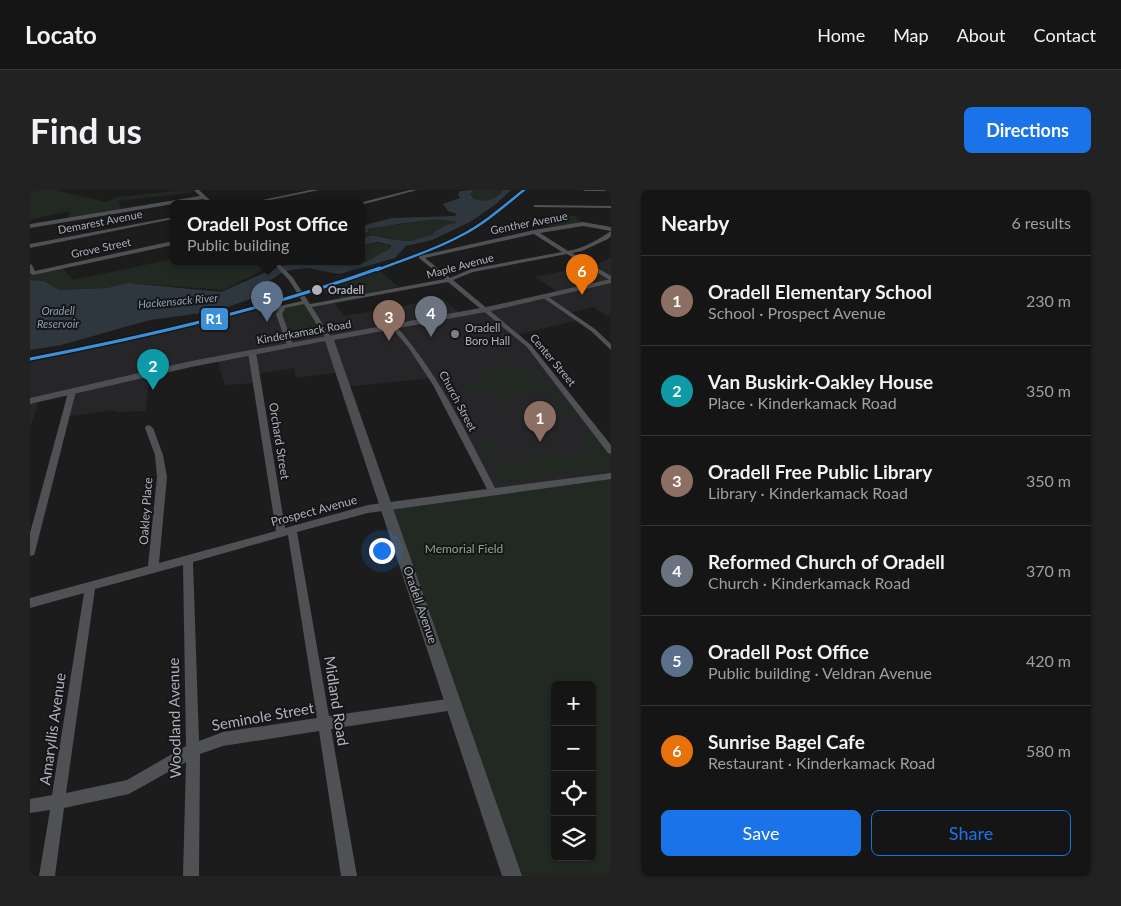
<!DOCTYPE html>
<html lang="en">
<head>
<meta charset="utf-8">
<style>
	:root { --surface:#151515; --page:#222; --text:#f1f3f6; --muted:#9d9fa0; --line:#343434; --accent:#1a73e8 }
	body { margin:0; font-family:Lato,sans-serif; background:var(--page); color:var(--text) }
	.controls { position:absolute; right:15px; bottom:15px; display:grid; overflow:hidden; border-radius:8px; box-shadow:0 1px 4px #0004 }
	.controls button { width:45px; height:45px; display:grid; place-items:center; padding:0; border:0; border-bottom:1px solid var(--line); background:var(--surface); color:var(--text); font:25px sans-serif }
	.you { position:absolute; left:351px; top:360px; width:18px; height:18px; margin:-12px; border:4px solid #fff; border-radius:50%; background:#1a73e8; box-shadow:0 0 0 8px #1a73e833 }
	.badge { display:grid; place-items:center; width:32px; height:32px; border-radius:50%; background:var(--accent); color:#fff; font-size:16px; font-weight:700 }
	.pin { position:absolute; translate:-50% -41px; filter:drop-shadow(0 1px 2px #0008) }
	.pin::after { content:''; position:absolute; top:26px; width:18px; height:15px; background:inherit; clip-path:polygon(0 0,100% 0,50% 100%) }
	.popup { position:absolute; left:140px; top:10px; width:195px; height:65px; box-sizing:border-box; display:grid; place-content:center; border-radius:8px; background:var(--surface); filter:drop-shadow(0 1px 4px #0005); font-size:16px; white-space:nowrap; color:var(--muted) }
	.popup b { font-size:19px; color:var(--text) }
	.popup::after { content:''; position:absolute; left:50%; top:100%; margin-left:-10px; border:10px solid transparent; border-top-color:var(--surface) }
	.list { margin:0; padding:0; list-style:none }
	h2 { display:flex; justify-content:space-between; align-items:center; height:65px; margin:0; padding:0 20px; font-size:21px }
	h2 small { font-size:16px; font-weight:400; color:var(--muted) }
	.list li { display:grid; grid-template-columns:32px 1fr auto; gap:15px; align-items:center; box-sizing:border-box; height:90px; padding:0 20px; border-top:1px solid var(--line) }
	.list b { display:block; font-size:19px; white-space:nowrap }
	.list p { margin:0; font-size:16px; white-space:nowrap; color:var(--muted) }
	.list em { font-size:16px; font-style:normal; color:var(--muted) }
	.actions { display:flex; gap:10px; padding:15px 20px }
	.actions a { flex:1; padding:11px 0; border:1px solid var(--accent); border-radius:8px; text-align:center; font-size:18px; color:var(--accent) }
	.actions .main { background:var(--accent); color:#fff }
	.icon { flex:none; width:28px; height:28px; fill:none; stroke:currentColor; stroke-width:2; stroke-linecap:round; stroke-linejoin:round }
	.map { position:relative; flex:none; width:581px; height:686px; overflow:hidden; border-radius:8px }
	header { display:flex; align-items:center; gap:30px; box-sizing:border-box; height:70px; padding:0 25px; background:var(--surface); border-bottom:1px solid var(--line) }
	header strong { font-size:24px }
	nav { display:flex; gap:28px; margin-inline-start:auto; font-size:18px }
	.intro { display:flex; align-items:center; justify-content:space-between; box-sizing:border-box; height:120px; padding:0 30px }
	h1 { margin:0; font-size:35px }
	.button { padding:12px 22px; border-radius:8px; background:var(--accent); color:#fff; font-size:18px; font-weight:700 }
	main { display:flex; gap:30px; padding:0 30px }
	aside { flex:1; background:var(--surface); border-radius:8px; box-shadow:0 1px 4px #0004 }
	.map>svg:first-child { display:block }
	.built { fill:#262628 }
	.green { fill:#222923; fill-rule:evenodd }
	.water { fill:#2f373e }
	.lines { fill:none; stroke-linecap:round; stroke-linejoin:round }
	.minor { fill:#505155; fill-rule:evenodd }
	.major { fill:#4d4e51; fill-rule:evenodd }
	.rail-1-far1-casing { stroke:#161618; stroke-width:4.5 }
	.rail-1-casing { stroke:#161618; stroke-width:5.5 }
	.rail-1-far1 { stroke:#3a90db; stroke-width:2.5 }
	.rail-1 { stroke:#3a90db; stroke-width:3 }
	.stop-dot { fill:#aeb2bc; stroke:#161618; stroke-width:2 }
	.poi-dot { fill:#7b7e84; stroke:#161618; stroke-width:2 }
	.labels { text-anchor:middle; stroke-width:4; stroke-linejoin:round; paint-order:stroke }
	.far-street-label { font-size:11px; fill:#aeb2bc; stroke:#161618 }
	.far-stop-label { font-size:11px; font-weight:bold; fill:#aeb2bc; stroke:#161618; text-anchor:start }
	.far-water-label { font-size:11px; font-style:italic; fill:#87a0b5; stroke:#161618 }
	.far-poi-label { font-size:11px; fill:#aeb2bc; stroke:#161618; text-anchor:start }
	.street-label { font-size:12px; fill:#aeb2bc; stroke:#161618 }
	.park-label { font-size:12px; fill:#86a687; stroke:#161618 }
	.near-street-label { font-size:15px; fill:#aeb2bc; stroke:#161618 }
	.line-badge { stroke:#161618; stroke-width:2 }
	.badge-label { font-size:14px; text-anchor:middle; font-weight:bold; fill:#fff }
</style>
</head>
<body>
<header>
<strong>Locato</strong>
<nav><a>Home</a><a>Map</a><a>About</a><a>Contact</a></nav>
</header>
<div class="intro"><h1>Find us</h1><a class="button">Directions</a></div>
<main>
<div class="map">
<svg width="581" height="686" viewBox="0 0 581 686">
	<rect width="100%" height="100%" fill="#1c1c1c"/>
	<polygon class="built" points="581,67 581,125 577,126 563,117 539,123 548,130 487,145 499,156 581,261 581,286 462,301 403,188 315,197 310,182 266,188 264,178 226,184 227,193 195,195 187,169 119,183 116,221 87,222 82,220 36,227 42,202 9,209 0,238 0,171 242,117 279,116 304,112 314,126 413,109 431,124 528,102 505,87 560,75 562,77"/>
	<g class="green">
		<polygon points="0,0 24,0 77,12 87,7 155,0 168,2 88,11 92,20 39,29 39,21 0,30"/>
		<path d="M443,0H473C467,9 453,13 442,8V6L440,5Z"/>
		<polygon points="521,26 545,26 553,34 524,39 507,30"/>
		<path d="M408,30H425L428,33L419,34L403,43V45C395,45 388,50 381,51C368,51 359,47 346,46C341,45 336,48 331,48V43C337,43 339,39 345,38C366,35 387,31 408,30Z"/>
		<path d="M340,52L357,54L361,57C358,61 353,62 348,65C332,76 318,78 299,73L303,71H331V55Z"/>
		<polygon points="143,69 143,71 237,71 243,75 193,100 100,93 77,98 29,100 14,91 0,90 0,76 3,83 33,78 43,90"/>
		<polygon points="350,81 369,97 312,108 304,105 306,103 296,104 293,101"/>
		<polygon points="277,112 299,149 260,155 249,124 252,117"/>
		<polygon points="475,176 482,185 481,181 486,179 501,179 509,188 506,191 516,189 534,212 524,213 515,202 473,206 480,218 474,218 464,205 459,205 456,201 441,203 436,194 459,191 451,179"/>
		<polygon points="539,214 548,225 529,227 521,216"/>
		<polygon points="559,239 575,260 557,262 556,260 560,259 545,240"/>
		<polygon points="459,249 472,272 459,272 447,250"/>
		<polygon points="576,261 581,267 581,278 553,282 541,265"/>
		<path d="M517,262C533,262 542,269 550,282L509,287L502,277V269L505,265Z"/>
		<polygon points="497,271 507,288 469,292 461,277 463,275"/>
		<path d="M581,286V686H482L356,317ZM525,495H562V667H525Z"/>
	</g>
	<path class="water" d="M443,0L440,5L443,6L442,8C453,13 467,10 473,0H481L466,14L440,32L402,50L376,56L365,68L309,84L278,78L261,80L251,83L235,94L226,107L186,121L120,130L31,155L0,160V90L14,91L29,100L77,98L98,93L191,102L246,78L270,71H303L299,73C318,78 332,76 348,65C353,62 358,61 361,57V55L348,52L331,55V48C337,47 340,45 345,46C358,48 367,51 380,51C388,50 394,45 403,45L404,42L419,34L428,33C414,24 361,36 343,38L339,39L338,42L331,43V36L363,28L425,26L427,24L418,21L413,14L430,8L428,5L430,1Z"/>
	<g class="lines">
		<g class="minor">
			<polygon points="164,0 169,0 183,13 178,13 173,9 0,38 0,34 170,6"/>
			<polygon points="280,0 289,0 226,13 218,13"/>
			<polygon points="380,0 387,0 331,15 329,13"/>
			<polygon points="553,0 581,0 581,1 555,1"/>
			<polygon points="505,15 581,16 581,18 503,17"/>
			<polygon points="143,27 143,29 0,58 0,54"/>
			<path d="M553,32L581,37V41L553,36L510,43L538,61C554,58 568,50 581,41V46L578,49L552,61L542,63L581,86V91L537,64L443,82L423,90L501,155L581,255V264L578,263L497,157L418,92L282,117L302,149L299,151L296,149L274,114L255,118L252,124L263,155L260,157L257,155L246,124L250,116L272,111L259,90L241,71H247L263,88L280,114L415,89L389,68V66L504,40ZM504,44L532,62L441,79L420,88L395,68Z"/>
			<polygon points="143,51 143,55 3,85 0,83 0,74 2,75 5,81"/>
			<polygon points="514,104 565,139 581,154 581,160 561,141 512,107 512,105"/>
			<path d="M365,136L367,137C409,185 436,242 465,298L581,283V289L338,323L267,342L299,526L424,508L429,510L430,514L429,518L424,520L301,539L327,686H311L289,541L193,556L170,564L169,686H153L156,572L99,604L34,618L25,686H9L20,620L0,623V609L22,605L54,403L0,418V408L118,376L127,287L125,265L115,238L116,236L119,235L123,238L133,265L137,287L129,373L246,341L218,162L222,160L226,162L255,338L338,315L457,299L403,195L378,157L362,138ZM258,345L287,528L193,542L169,551L163,372ZM153,375L156,556L97,590L36,603L65,399Z"/>
			<polygon points="39,199 45,199 46,201 5,362 4,365 0,366 0,343"/>
		</g>
		<polygon class="major" points="581,89 581,93 461,121 304,150 492,686 472,686 295,151 161,177 0,214 0,208 161,171 461,116"/>
		<defs>
			<path id="rail-1-far1" d="M347,80C375,69 405,60 432,45C455,33 474,16 494,0"/>
			<path id="rail-1" d="M0,169C119,146 236,119 350,78"/>
		</defs>
		<use href="#rail-1-far1" class="rail-1-far1-casing"/>
		<use href="#rail-1" class="rail-1-casing"/>
		<use href="#rail-1-far1" class="rail-1-far1"/>
		<use href="#rail-1" class="rail-1"/>
	</g>
	<circle class="stop-dot" cx="287" cy="100" r="6"/>
	<circle class="poi-dot" cx="425" cy="144" r="5"/>
	<g class="labels">
		<g class="far-street-label">
			<text transform="translate(70 32) rotate(-11)" y="4">Demarest Avenue</text>
			<text transform="translate(499 33) rotate(-11)" y="4">Genther Avenue</text>
			<text transform="translate(71 58) rotate(-12)" y="4">Grove Street</text>
			<text transform="translate(430 76) rotate(-15)" y="4">Maple Avenue</text>
			<text transform="translate(274 142) rotate(-10)" y="4">Kinderkamack Road</text>
			<text transform="translate(523 170) rotate(50)" y="4">Center Street</text>
			<text transform="translate(428 211) rotate(62)" y="4">Church Street</text>
		</g>
		<g class="far-stop-label">
			<text x="298" y="104">Oradell</text>
		</g>
		<g class="far-water-label">
			<text transform="translate(148 111) rotate(-5)" y="4">Hackensack River</text>
			<text x="28" y="125">Oradell<tspan x="28" dy="13">Reservoir</tspan></text>
		</g>
		<g class="far-poi-label">
			<text x="435" y="142">Oradell<tspan x="435" dy="13">Boro Hall</tspan></text>
		</g>
		<g class="street-label">
			<text transform="translate(249 251) rotate(81)" y="4">Orchard Street</text>
			<text transform="translate(116 321) rotate(-86)" y="4">Oakley Place</text>
			<text transform="translate(284 321) rotate(-15)" y="4">Prospect Avenue</text>
			<text transform="translate(390 415) rotate(71)" y="4">Oradell Avenue</text>
		</g>
		<g class="park-label">
			<text x="434" y="363">Memorial Field</text>
		</g>
		<g class="near-street-label">
			<text transform="translate(306 511) rotate(81)" y="5">Midland Road</text>
			<text transform="translate(233 527) rotate(-10)" y="5">Seminole Street</text>
			<text transform="translate(145 528) rotate(-91)" y="5">Woodland Avenue</text>
			<text transform="translate(23 539) rotate(-82)" y="5">Amaryllis Avenue</text>
		</g>
	</g>
	<rect class="line-badge" x="170" y="117" width="29" height="24" rx="5" fill="#3a90db"/>
	<g class="badge-label">
		<text x="184" y="134">R1</text>
	</g>
</svg>
<div class="controls">
<button>+</button>
<button>−</button>
<button><svg class="icon" aria-label="locate" viewBox="0 0 24 24"><circle cx="12" cy="12" r="6"/><path d="M12 2v4M12 18v4M2 12h4M18 12h4"/></svg></button>
<button><svg class="icon" aria-label="layers" viewBox="0 0 24 24"><path d="M12 4l9 5-9 5-9-5zM3 14l9 5 9-5"/></svg></button>
</div>
<div class="you"></div>
<div class="pin badge" style="left:510px;top:252px;background:#8d6e63">1</div>
<div class="pin badge" style="left:123px;top:200px;background:#0f9aa8">2</div>
<div class="pin badge" style="left:359px;top:151px;background:#8d6e63">3</div>
<div class="pin badge" style="left:401px;top:147px;background:#6b7280">4</div>
<div class="pin badge" style="left:237px;top:132px;background:#5c6f8a">5</div>
<div class="popup"><b>Oradell Post Office</b>Public building</div>
<div class="pin badge" style="left:552px;top:105px;background:#e8710a">6</div>
</div>
<aside>
<h2>Nearby<small>6 results</small></h2>
<ul class="list">
<li><span class="badge" style="background:#8d6e63">1</span><div><b>Oradell Elementary School</b><p>School · Prospect Avenue</p></div><em>230 m</em></li>
<li><span class="badge" style="background:#0f9aa8">2</span><div><b>Van Buskirk-Oakley House</b><p>Place · Kinderkamack Road</p></div><em>350 m</em></li>
<li><span class="badge" style="background:#8d6e63">3</span><div><b>Oradell Free Public Library</b><p>Library · Kinderkamack Road</p></div><em>350 m</em></li>
<li><span class="badge" style="background:#6b7280">4</span><div><b>Reformed Church of Oradell</b><p>Church · Kinderkamack Road</p></div><em>370 m</em></li>
<li><span class="badge" style="background:#5c6f8a">5</span><div><b>Oradell Post Office</b><p>Public building · Veldran Avenue</p></div><em>420 m</em></li>
<li><span class="badge" style="background:#e8710a">6</span><div><b>Sunrise Bagel Cafe</b><p>Restaurant · Kinderkamack Road</p></div><em>580 m</em></li>
</ul>
<div class="actions"><a class="main">Save</a><a>Share</a></div>
</aside>
</main>
</body>
</html>
